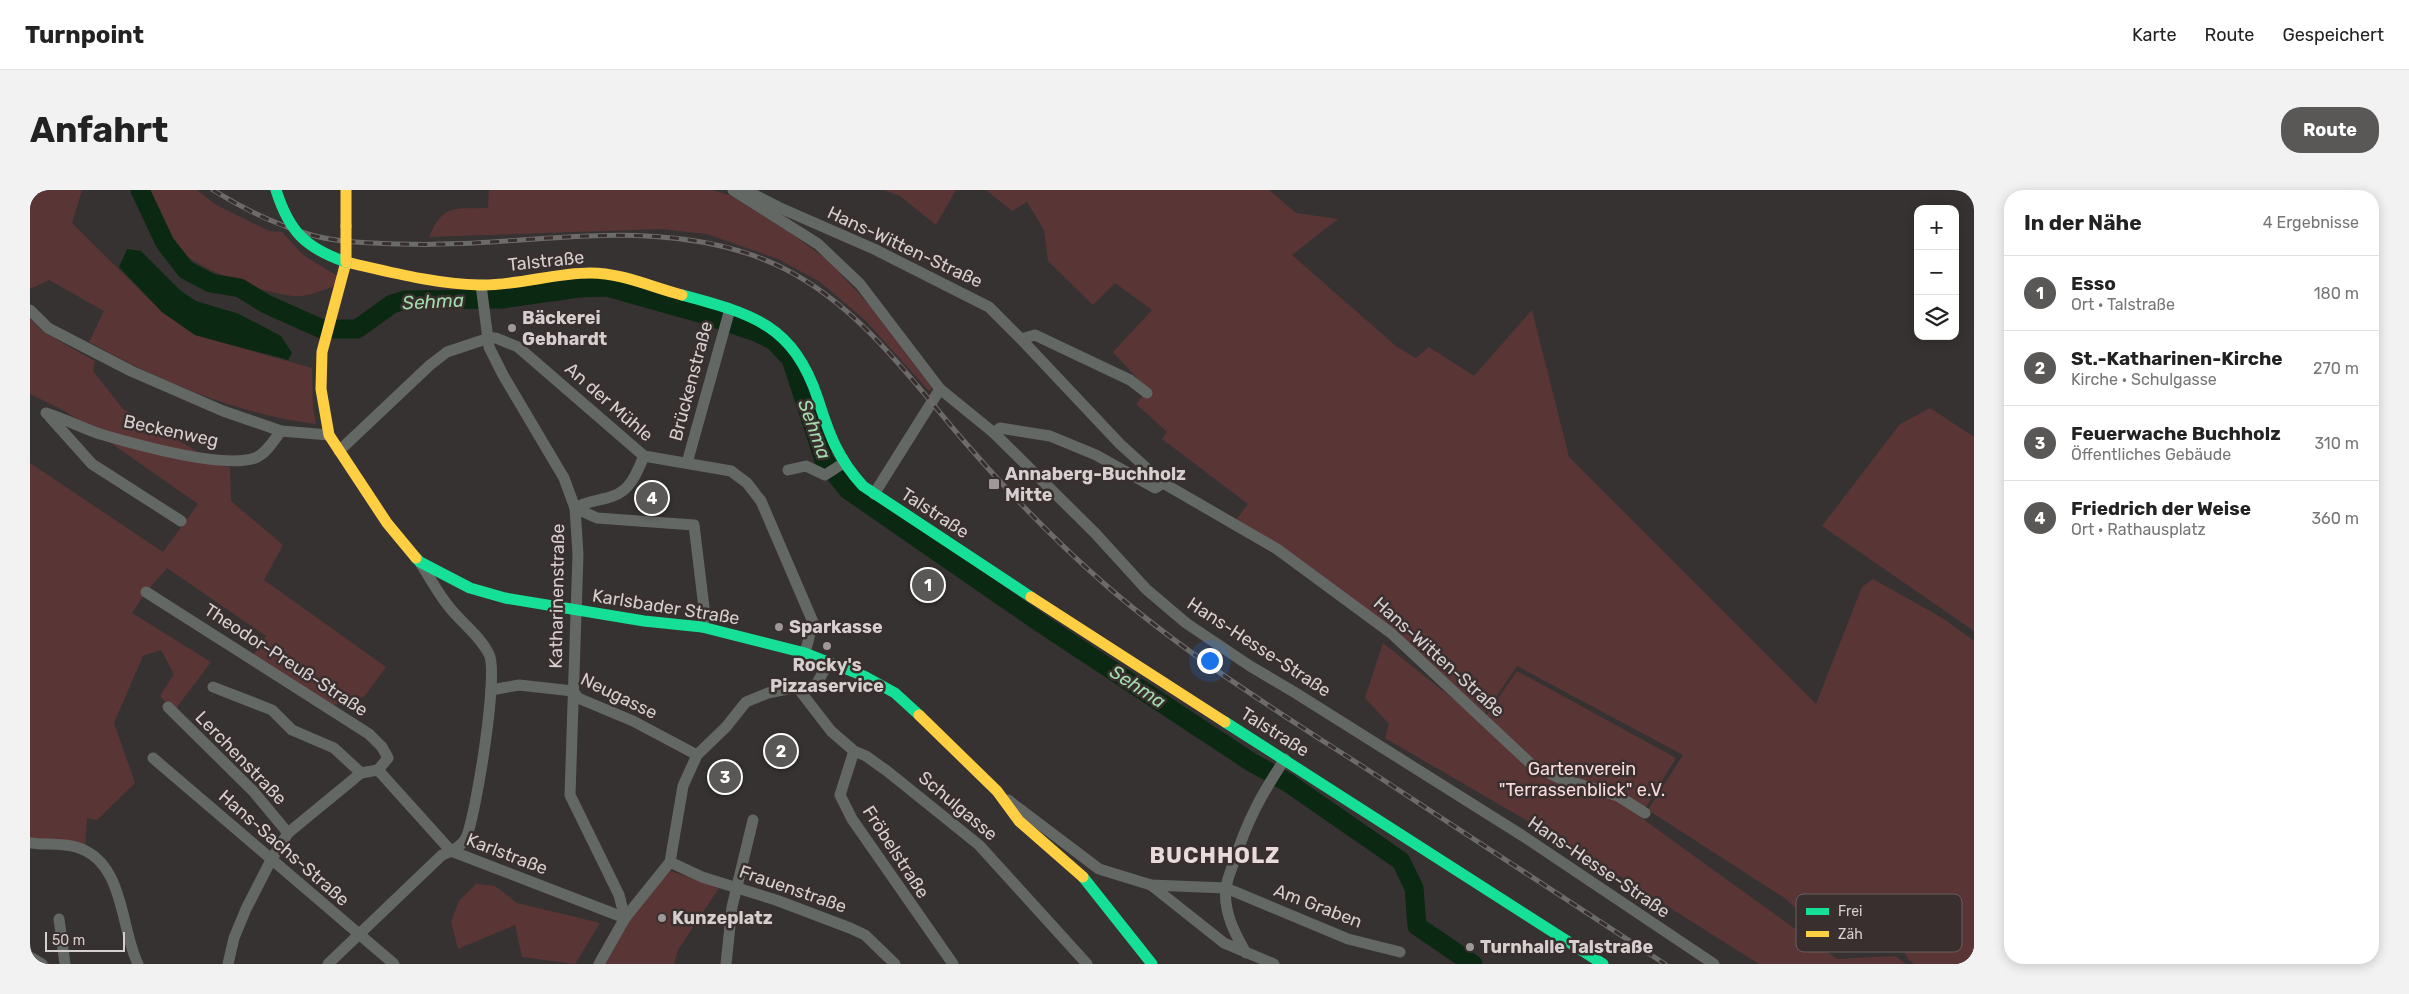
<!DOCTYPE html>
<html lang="de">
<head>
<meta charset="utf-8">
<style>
	:root { --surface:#fff; --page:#f2f2f2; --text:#222; --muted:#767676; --line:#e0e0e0; --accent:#5a5757 }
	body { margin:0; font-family:Rubik,sans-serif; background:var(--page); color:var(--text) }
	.controls { position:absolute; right:15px; top:15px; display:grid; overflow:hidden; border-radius:10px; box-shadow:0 2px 12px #0003 }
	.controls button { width:45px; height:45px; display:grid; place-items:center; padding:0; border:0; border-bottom:1px solid var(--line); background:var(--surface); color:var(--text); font:25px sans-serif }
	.scale { position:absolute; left:15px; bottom:12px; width:80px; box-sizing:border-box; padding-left:5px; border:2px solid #d6cfcf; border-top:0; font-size:14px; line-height:18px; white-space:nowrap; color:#d6cfcf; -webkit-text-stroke:4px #3a2f2f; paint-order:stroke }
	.you { position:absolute; left:1179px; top:470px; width:18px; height:18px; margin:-12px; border:4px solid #fff; border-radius:50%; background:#1a73e8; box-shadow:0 0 0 8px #1a73e833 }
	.badge { display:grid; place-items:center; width:32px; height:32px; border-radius:50%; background:var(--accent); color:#fff; font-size:16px; font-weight:700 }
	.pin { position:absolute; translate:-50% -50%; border:2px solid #fff; box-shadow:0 1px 5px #0006 }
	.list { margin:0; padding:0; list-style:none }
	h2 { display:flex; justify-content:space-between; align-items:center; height:65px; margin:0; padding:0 20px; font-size:21px }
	h2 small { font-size:16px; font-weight:400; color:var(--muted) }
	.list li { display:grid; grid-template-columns:32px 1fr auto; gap:15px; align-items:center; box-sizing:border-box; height:75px; padding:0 20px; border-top:1px solid var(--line) }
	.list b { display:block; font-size:19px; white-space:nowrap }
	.list p { margin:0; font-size:16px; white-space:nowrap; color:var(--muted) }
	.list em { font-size:16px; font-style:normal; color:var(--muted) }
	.icon { flex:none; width:28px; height:28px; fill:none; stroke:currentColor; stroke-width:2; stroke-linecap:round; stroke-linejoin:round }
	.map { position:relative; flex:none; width:1944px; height:774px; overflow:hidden; border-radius:20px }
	header { display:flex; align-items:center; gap:30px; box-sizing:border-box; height:70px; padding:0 25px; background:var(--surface); border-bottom:1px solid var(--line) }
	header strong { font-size:24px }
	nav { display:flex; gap:28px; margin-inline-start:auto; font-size:18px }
	.intro { display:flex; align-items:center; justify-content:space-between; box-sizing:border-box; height:120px; padding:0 30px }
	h1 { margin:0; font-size:35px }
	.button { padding:12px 22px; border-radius:20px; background:var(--accent); color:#fff; font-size:18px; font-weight:700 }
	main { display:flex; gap:30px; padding:0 30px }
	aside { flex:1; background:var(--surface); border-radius:20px; box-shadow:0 2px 12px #0003 }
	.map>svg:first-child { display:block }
	.green { fill:#593536 }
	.water { fill:#0a2812 }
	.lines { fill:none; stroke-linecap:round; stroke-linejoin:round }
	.river { stroke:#0a2812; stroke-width:19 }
	.street { stroke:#646864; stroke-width:11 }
	.fast { stroke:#16e098; stroke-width:11 }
	.slow { stroke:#ffcf43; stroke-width:11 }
	.rail-casing { stroke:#6c6b69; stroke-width:5 }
	.rail { stroke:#3a2f2f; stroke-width:3; stroke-dasharray:9; stroke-linecap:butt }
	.fast-bridge { stroke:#16e098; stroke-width:11 }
	.slow-bridge { stroke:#ffcf43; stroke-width:11 }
	.poi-dot { fill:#9e9898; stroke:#3a2f2f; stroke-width:2 }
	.labels { text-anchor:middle; stroke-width:5; stroke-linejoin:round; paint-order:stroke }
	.street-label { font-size:18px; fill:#d6cfcf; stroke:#3a2f2f }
	.poi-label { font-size:18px; font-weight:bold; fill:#d6cfcf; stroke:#3a2f2f; text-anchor:start }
	.park-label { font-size:18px; fill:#fadada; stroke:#3a2f2f }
	.water-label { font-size:19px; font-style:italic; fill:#a2dcac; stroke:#3a2f2f }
	.district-label { font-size:22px; font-weight:bold; letter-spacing:1px; fill:#e9dbdb; stroke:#3a2f2f }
	.key { fill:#3a2f2f; stroke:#695f5f; stroke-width:1 }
	.key-label { font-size:14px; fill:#d6cfcf }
</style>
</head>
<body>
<header>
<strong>Turnpoint</strong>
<nav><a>Karte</a><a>Route</a><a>Gespeichert</a></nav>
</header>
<div class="intro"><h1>Anfahrt</h1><a class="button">Route</a></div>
<main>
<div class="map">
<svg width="1944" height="774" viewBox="0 0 1944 774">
	<rect width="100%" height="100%" fill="#373232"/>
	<g class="green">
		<path d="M0,0H52L42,33L132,122L165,145L282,178L283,217L286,234C205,224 131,191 59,152L74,121L19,90L0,99Z"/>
		<path d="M116,0H167L186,15L239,41L252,42L273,65L309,87L302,97C292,100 279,106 269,106C240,107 153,75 138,49C129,34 123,16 116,0Z"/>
		<path d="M459,0H682L702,6L765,46L800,72L841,117L902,198L899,201L835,130L790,92L748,69L677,44L631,39L399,47C413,13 425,19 458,18Z"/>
		<polygon points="854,0 926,0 906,35 870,6"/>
		<polygon points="956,0 1239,0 1266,23 1308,29 1262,65 1367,157 1386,168 1399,157 1444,186 1502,120 1539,267 1786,514 1832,397 1843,389 1914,429 1944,451 1944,774 1884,774 1879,770 1851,727 1822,759 1810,760 1756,709 1618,620 1653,565 1487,476 1454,525 1350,428 1206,330 1218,314 1132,249 1137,242 1106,214 1118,200 1083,162 1122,120 1085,93 1063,115 1018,71 1014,40 997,12 982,21"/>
		<polygon points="0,128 13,142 65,171 63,181 93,219 193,276 200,277 201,311 253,355 234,390 356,477 334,507 300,516 222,467 236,446 137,378 116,402 102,423 181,472 144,521 130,506 144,484 131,460 113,466 84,533 105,593 67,630 57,628 55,658 0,651 0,273 133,362 168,314 35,221 0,204"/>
		<polygon points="1900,218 1944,247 1944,441 1792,336 1870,234"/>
		<polygon points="1353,453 1452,532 1487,481 1646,568 1610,627 1807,769 1865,766 1876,774 1729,774 1558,666 1355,548 1359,534 1335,508"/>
		<polygon points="638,680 689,698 648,760 644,774 575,774 598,729"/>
		<polygon points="446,694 465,696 487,713 570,733 545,774 492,767 485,735 428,759 421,732 429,711"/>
	</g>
	<polygon class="water" points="97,59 111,61 151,101 166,111 209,124 251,146 262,163 258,170 165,145 132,122 89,77"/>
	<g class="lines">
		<polyline class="river" points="110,0 135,53 156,80 181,93 210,98 236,114 292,139 327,139 362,114 375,110 472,109 549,98 577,97 666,122 726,142 744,151 761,169 794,270 818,300 1009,432 1221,572 1257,592 1371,671 1384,698 1387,736 1443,774"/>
		<g class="street">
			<polyline points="703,0 788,54 830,94 910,199 964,243 1065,343 1116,399 1156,433 1220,476 1264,502 1493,646 1684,774"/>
			<polyline points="711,1 719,2 748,17 844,59 959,117 991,149 1005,145 1100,190 1117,203"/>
			<polyline points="451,95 459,157 473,185 534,288 545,318 548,364 540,605 589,705 595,728"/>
			<polyline points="0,120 18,138 101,181 193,221 251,241 299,245"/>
			<polyline points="991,149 1090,254 1133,293"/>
			<path d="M16,223C35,229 52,238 70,244C104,254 193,279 225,268C236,264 244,250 251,241"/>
			<polyline points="19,226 62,274 151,331"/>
			<polyline points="964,243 970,238 1020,246 1066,265 1125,298 1133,293 1247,359 1361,443 1501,574 1529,588 1588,606 1615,623"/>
			<polyline points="309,261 400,175 417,162 459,148 466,148 488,157 614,266 701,281 717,293 731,311 783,432 775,463"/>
			<polyline points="657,273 700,119"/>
			<polyline points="758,280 776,276 795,285 812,274"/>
			<polyline points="844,304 910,199"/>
			<polyline points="545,318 567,328 664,335 675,426 672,437"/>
			<path d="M545,318C559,310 570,311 583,306C601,300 607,282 614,266"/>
			<polyline points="116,402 339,544 352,557 358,568 348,580"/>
			<polyline points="183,497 242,520 262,540 304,558 331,583"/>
			<polyline points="767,497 801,541 824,561 836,566 857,581 949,655 1057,774"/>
			<polyline points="461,500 489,495 543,501 548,508 603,531 667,565"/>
			<polyline points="138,517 223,601 258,643"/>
			<polyline points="824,561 810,605 822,629 923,774"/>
			<polyline points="123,568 364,774"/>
			<polyline points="348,580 421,661 595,728"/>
			<polyline points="978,610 1069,679 1121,695 1196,698 1318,749 1370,762"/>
			<path d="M0,653C14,655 32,653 46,657C95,671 90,738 108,774"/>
			<polyline points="640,672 672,687 746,710 820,738 835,745 865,774"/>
			<polyline points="1121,695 1194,753 1244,774"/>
			<polyline points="29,729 35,774"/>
			<path d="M1216,763C1205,744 1193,721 1196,698C1197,689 1201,680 1204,672C1217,631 1231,605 1255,569"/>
			<polyline points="0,767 12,774"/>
			<polyline points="198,774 204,748 216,719 241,670 258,643 331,583 348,580"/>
			<path d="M298,774L412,665C420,662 432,656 436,648C446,625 469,483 459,464C450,446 433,434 420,418C409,405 400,388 391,374"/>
			<polyline points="569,774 595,728 640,672 653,596 667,565 696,537 716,512 738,503 767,497 779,498 787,493 799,472"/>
			<polyline points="696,774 702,717 723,630"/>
		</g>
		<g class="fast">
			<path d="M652,105C722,124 763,134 788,209C799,244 808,269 833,296L1001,407"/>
			<polyline points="386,368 390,372 440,398 475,408 614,431 672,437 775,463 834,486 865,503 889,525"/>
			<polyline points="1195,532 1573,774"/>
			<polyline points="1053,687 1122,774"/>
		</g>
		<g class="slow">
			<polyline points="316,0 316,36"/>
			<polyline points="316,72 292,162 291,199 299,245 357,333 386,368"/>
			<path d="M316,72C360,82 405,94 450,95C487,96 523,83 560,83C592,83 621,97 652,105"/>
			<polyline points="1001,407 1195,532"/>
			<polyline points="889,525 967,601 989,631 1053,687"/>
		</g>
		<defs>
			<path id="rail" d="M183,0C215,20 248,36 285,46C313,53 342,53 371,54C497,59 634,19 753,78C829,116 879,187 933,250C978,302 1026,352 1078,397C1157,465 1245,520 1332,576C1433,642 1534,708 1635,774"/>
		</defs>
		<use href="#rail" class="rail-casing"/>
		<use href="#rail" class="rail"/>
		<path class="fast-bridge" d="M246,0C259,41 275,58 316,72"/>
		<polyline class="slow-bridge" points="316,36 316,72"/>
	</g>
	<g class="poi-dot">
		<circle cx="482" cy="138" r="5"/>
		<rect x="958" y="288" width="12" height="12" rx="2.5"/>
		<circle cx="749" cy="437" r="5"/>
		<circle cx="797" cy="456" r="5"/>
		<circle cx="632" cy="728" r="5"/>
		<circle cx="1440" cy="757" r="5"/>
	</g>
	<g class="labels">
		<g class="street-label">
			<text transform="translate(875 57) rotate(25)" y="6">Hans-Witten-Straße</text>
			<text transform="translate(516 71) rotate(-6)" y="6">Talstraße</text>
			<text transform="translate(661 191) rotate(-75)" y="6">Brückenstraße</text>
			<text transform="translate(579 212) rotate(41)" y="6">An der Mühle</text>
			<text transform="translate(141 241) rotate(12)" y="6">Beckenweg</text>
			<text transform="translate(905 323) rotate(33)" y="6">Talstraße</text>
			<text transform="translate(527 406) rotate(-89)" y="6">Katharinenstraße</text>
			<text transform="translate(636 417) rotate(9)" y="6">Karlsbader Straße</text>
			<text transform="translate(1229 457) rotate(33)" y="6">Hans-Hesse-Straße</text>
			<text transform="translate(1409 467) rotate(42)" y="6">Hans-Witten-Straße</text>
			<text transform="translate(256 470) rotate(33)" y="6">Theodor-Preuß-Straße</text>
			<text transform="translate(589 506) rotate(26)" y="6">Neugasse</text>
			<text transform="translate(1245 542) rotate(32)" y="6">Talstraße</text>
			<text transform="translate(211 568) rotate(46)" y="6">Lerchenstraße</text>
			<text transform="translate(928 616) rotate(40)" y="6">Schulgasse</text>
			<text transform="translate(254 658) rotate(41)" y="6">Hans-Sachs-Straße</text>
			<text transform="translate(866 662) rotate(57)" y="6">Fröbelstraße</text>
			<text transform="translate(477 664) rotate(21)" y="6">Karlstraße</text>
			<text transform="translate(1569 677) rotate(34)" y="6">Hans-Hesse-Straße</text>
			<text transform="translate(763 699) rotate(19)" y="6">Frauenstraße</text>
			<text transform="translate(1288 716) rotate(21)" y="6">Am Graben</text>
		</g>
		<g class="poi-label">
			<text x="492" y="134">Bäckerei<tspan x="492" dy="21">Gebhardt</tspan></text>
			<text x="975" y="290">Annaberg-Buchholz<tspan x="975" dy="21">Mitte</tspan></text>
			<text x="759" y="443">Sparkasse</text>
			<text x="797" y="481" text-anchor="middle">Rocky's<tspan x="797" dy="21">Pizzaservice</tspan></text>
			<text x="642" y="734">Kunzeplatz</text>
			<text x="1450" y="763">Turnhalle Talstraße</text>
		</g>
		<g class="park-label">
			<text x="1552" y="585">Gartenverein<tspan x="1552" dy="21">"Terrassenblick" e.V.</tspan></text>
		</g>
		<g class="water-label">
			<text transform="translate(403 111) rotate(-3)" y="7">Sehma</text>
			<text transform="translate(785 239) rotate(70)" y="7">Sehma</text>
			<text transform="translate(1108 496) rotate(33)" y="7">Sehma</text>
		</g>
		<g class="district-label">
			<text x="1185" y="673">BUCHHOLZ</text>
		</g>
	</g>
	<rect x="1766" y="704" width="166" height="58" rx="8" class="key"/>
	<rect x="1776" y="718" width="23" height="7" fill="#16e098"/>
	<rect x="1776" y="741" width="23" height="6" fill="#ffcf43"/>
	<g class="key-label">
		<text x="1808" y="726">Frei</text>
		<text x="1808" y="749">Zäh</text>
	</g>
</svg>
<div class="controls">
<button>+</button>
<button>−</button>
<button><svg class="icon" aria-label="layers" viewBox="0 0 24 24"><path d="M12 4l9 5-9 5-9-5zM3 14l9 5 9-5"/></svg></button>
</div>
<div class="scale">50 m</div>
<div class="you"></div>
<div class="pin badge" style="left:898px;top:395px">1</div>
<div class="pin badge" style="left:751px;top:561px">2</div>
<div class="pin badge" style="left:695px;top:587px">3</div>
<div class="pin badge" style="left:622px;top:308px">4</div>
</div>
<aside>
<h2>In der Nähe<small>4 Ergebnisse</small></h2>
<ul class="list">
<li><span class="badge">1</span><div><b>Esso</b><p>Ort · Talstraße</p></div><em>180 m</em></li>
<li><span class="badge">2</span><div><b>St.-Katharinen-Kirche</b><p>Kirche · Schulgasse</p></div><em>270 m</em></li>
<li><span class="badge">3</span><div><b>Feuerwache Buchholz</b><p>Öffentliches Gebäude</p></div><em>310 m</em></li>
<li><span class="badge">4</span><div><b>Friedrich der Weise</b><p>Ort · Rathausplatz</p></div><em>360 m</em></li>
</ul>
</aside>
</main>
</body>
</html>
